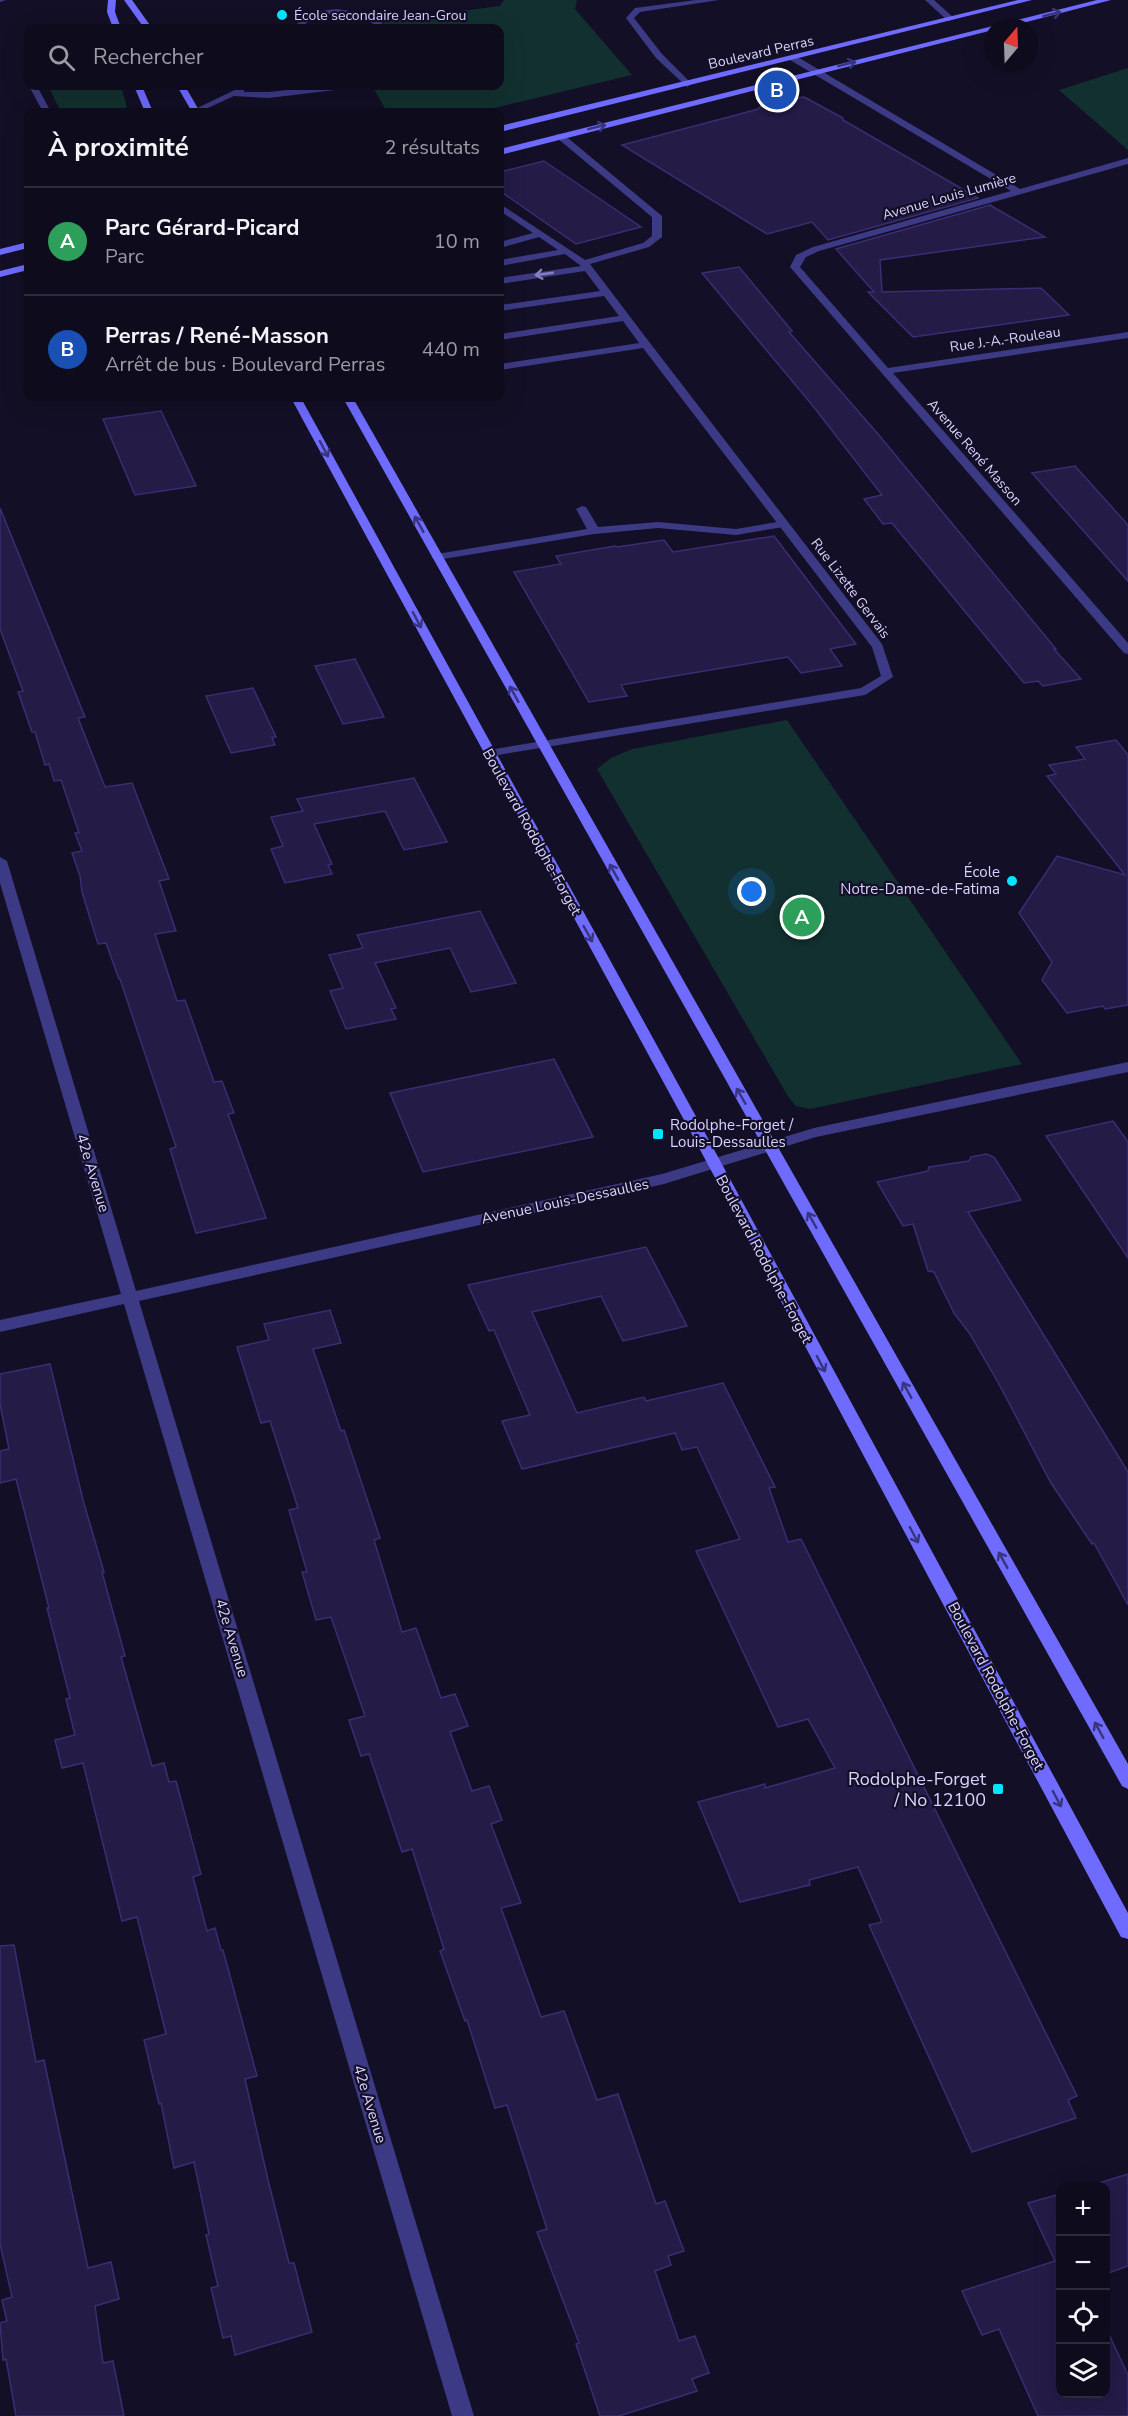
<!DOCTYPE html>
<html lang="fr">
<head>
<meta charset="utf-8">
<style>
	:root { --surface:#0e0b1c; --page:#171425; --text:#f1f3f6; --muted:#9b9ba3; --line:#2e2b3b; --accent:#00e5ff }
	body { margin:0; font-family:"Nunito Sans",sans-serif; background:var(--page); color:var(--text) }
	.controls { position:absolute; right:18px; bottom:18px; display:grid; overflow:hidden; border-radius:12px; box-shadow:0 6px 24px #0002 }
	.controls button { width:54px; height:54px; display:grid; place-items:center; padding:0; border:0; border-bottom:2px solid var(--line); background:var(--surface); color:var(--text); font:30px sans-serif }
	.compass { position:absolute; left:984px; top:18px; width:54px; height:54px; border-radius:50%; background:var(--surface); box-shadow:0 6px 24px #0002; rotate:19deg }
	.you { position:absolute; left:752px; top:892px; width:21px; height:21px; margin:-15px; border:4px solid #fff; border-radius:50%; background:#1a73e8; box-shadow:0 0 0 9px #1a73e833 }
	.badge { display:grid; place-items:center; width:39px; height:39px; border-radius:50%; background:var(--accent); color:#fff; font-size:20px; font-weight:700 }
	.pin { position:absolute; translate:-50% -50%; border:3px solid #fff; box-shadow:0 2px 6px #0006 }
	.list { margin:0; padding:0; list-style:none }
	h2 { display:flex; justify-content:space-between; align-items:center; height:78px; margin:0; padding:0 24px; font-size:26px }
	h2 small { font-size:20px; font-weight:400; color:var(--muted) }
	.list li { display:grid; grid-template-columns:39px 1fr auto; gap:18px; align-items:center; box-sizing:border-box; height:108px; padding:0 24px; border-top:2px solid var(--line) }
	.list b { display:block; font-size:22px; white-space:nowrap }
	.list p { margin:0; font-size:20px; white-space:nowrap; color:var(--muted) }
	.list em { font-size:20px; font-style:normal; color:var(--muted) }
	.icon { flex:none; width:33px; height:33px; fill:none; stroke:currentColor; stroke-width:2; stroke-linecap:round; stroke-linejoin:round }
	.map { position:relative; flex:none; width:1128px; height:2416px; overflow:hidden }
	.search { position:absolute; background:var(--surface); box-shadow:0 6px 24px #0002; left:24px; top:24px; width:480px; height:66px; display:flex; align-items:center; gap:15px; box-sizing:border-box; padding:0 21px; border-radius:12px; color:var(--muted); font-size:22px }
	.panel { position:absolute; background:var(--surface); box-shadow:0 6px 24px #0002; left:24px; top:108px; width:480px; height:294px; border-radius:12px }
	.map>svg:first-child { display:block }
	.green { fill:#12302f }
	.building { fill:#241b47; stroke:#3b2d73; stroke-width:1.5 }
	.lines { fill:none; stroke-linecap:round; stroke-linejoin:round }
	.lane { fill:#3d3a85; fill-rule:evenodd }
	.street { fill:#3d3a85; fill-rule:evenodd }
	.secondary { fill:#6f6bff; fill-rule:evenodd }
	.oneway { stroke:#38347d }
	.oneway2 { stroke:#837fbc }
	.poi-dot { fill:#00e5ff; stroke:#130f26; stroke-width:2 }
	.labels { text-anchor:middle; stroke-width:4.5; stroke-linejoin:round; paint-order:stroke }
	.far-poi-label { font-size:14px; fill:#d9d4ff; stroke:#130f26; text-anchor:start }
	.far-street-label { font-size:14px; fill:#d9d4ff; stroke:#130f26 }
	.street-label { font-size:15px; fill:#d9d4ff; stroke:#130f26 }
	.poi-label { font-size:15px; fill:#d9d4ff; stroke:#130f26; text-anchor:end }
	.near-poi-label { font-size:18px; fill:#d9d4ff; stroke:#130f26; text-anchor:end }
</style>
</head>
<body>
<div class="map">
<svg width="1128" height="2416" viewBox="0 0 1128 2416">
	<rect width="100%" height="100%" fill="#130f26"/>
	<g class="green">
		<polygon points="504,0 577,0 575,9 632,75 478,112 387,112 372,86 500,86 500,28 386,28 382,21 500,6"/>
		<polygon points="1128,68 1128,150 1059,90"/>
		<polygon points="48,86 121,86 127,107 117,112 61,112"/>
		<polygon points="787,720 1022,1064 810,1109 796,1106 789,1098 597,769 611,758 632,749"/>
	</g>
	<g class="building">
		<polygon points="804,97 843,118 843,120 978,198 828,240 812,222 767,234 622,145 725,118 758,109 761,106 768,106 787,102 790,99"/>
		<polygon points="544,161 641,227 576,244 500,191 500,172"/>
		<polygon points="990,205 1045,237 880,260 882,292 1041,288 1069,315 913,337 868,292 874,292 836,249"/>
		<polygon points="739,267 792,331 789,332 878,434 1056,649 1054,649 1081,679 1043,686 1038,681 1024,683 892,523 883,524 864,499 882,495 813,406 702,273"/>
		<polygon points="161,411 196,486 135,495 103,419"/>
		<polygon points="1075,466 1128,525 1128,581 1032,473"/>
		<polygon points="0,508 85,717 78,718 105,787 132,783 169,879 159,881 176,931 155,934 177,1001 185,1000 214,1082 222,1081 234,1113 228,1114 266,1218 196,1233 170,1149 176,1147 120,979 119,979 106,943 98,944 82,892 80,876 72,853 82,851 75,833 79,833 61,780 54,781 49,764 45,765 35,732 32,732 18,692 23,691 0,629"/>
		<polygon points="774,536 856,644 830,649 842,666 801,673 788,657 621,685 627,696 589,702 514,572 561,564 556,556 615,546 617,547 664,540 673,552"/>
		<polygon points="355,659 384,717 343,724 315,666"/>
		<polygon points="253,688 276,737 272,737 275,745 231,753 206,696"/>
		<polygon points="1116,740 1128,755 1128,1005 1105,1009 1103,1006 1067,1013 1042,980 1052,962 1019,913 1057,856 1125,875 1047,776 1056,774 1049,765 1085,759 1076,747"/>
		<polygon points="414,778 447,842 404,850 385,811 314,824 332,864 328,865 332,874 285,883 271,849 283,846 271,817 303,811 297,799"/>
		<polygon points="480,911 516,983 471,992 450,948 375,963 396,1008 391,1009 396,1019 346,1029 330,991 343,988 329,955 363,948 357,935"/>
		<polygon points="554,1059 593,1137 423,1172 390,1093"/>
		<polygon points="1113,1121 1128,1142 1128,1258 1046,1136"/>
		<polygon points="986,1154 994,1157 1021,1200 968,1212 1128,1472 1128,1605 1094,1543 1092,1544 1051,1483 1000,1386 970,1334 954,1313 934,1272 928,1271 913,1224 903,1226 877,1182 928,1171 929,1167 969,1161 971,1157"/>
		<polygon points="646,1247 687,1326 623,1341 601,1296 532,1312 577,1413 644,1397 646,1401 723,1383 775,1487 769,1488 788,1542 801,1539 1077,2096 1068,2100 1076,2118 972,2152 869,1925 882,1922 858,1867 809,1880 810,1885 740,1902 698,1802 765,1784 765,1788 835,1768 808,1719 778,1727 696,1551 740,1539 697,1447 682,1450 675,1433 522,1469 502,1421 530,1415 494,1330 489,1331 468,1285"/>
		<polygon points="330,1310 341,1343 313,1349 341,1431 344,1430 380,1538 374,1540 402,1632 416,1628 441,1698 455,1694 468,1726 450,1732 472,1791 489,1786 502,1820 491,1824 521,1903 501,1908 541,2017 564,2011 597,2100 618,2094 656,2204 665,2201 684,2251 668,2256 671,2265 655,2271 679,2341 695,2336 709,2373 692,2379 697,2391 619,2416 600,2416 576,2344 579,2343 537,2232 547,2229 507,2105 495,2108 467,2020 465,2021 440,1951 444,1949 412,1849 402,1852 369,1754 361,1756 349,1720 365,1716 331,1617 316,1620 302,1572 307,1572 289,1510 298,1508 270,1421 261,1423 237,1347 269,1340 264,1324"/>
		<polygon points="50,1364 83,1500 104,1572 102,1572 125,1656 121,1657 152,1766 164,1763 169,1782 176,1781 201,1874 193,1877 207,1931 215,1928 221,1950 223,1950 257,2076 245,2079 268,2180 289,2263 294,2263 312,2332 235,2355 231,2336 223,2338 211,2288 218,2286 206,2235 209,2234 194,2162 174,2168 161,2103 159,2104 144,2040 166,2034 137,1917 122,1921 83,1763 62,1768 55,1740 75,1735 66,1699 70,1698 47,1608 49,1608 16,1479 0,1483 0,1451 9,1449 0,1404 0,1374"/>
		<polygon points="14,1945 36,2062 44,2060 88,2268 111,2262 119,2299 95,2306 103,2363 113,2361 124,2416 16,2416 6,2359 3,2360 0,2323 7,2321 2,2300 12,2297 0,2244 0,1946"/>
		<polygon points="1128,2174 1128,2266 1106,2274 1106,2187 1086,2187"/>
		<polygon points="1060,2194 1060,2394 1106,2394 1106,2328 1128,2375 1128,2416 1038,2416 999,2329 982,2335 962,2291 1055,2261 1028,2203"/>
	</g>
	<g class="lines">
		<g class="lane">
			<polygon points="696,0 719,0 640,12 634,18 662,54 690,82 691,84 687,87 656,58 626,18 635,8"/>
			<polygon points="925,0 934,0 955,19 948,21"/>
			<path d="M336,9L364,13L382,22L383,28H375V25C355,12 317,7 302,28H294C304,13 318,11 336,9Z"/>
			<polygon points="326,86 347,86 343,89 269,98 234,96 199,112 191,111 241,87 244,88 244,92 269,92"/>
			<polygon points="557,134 563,134 662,216 662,237 649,247 590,264 650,343 650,347 642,347 623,321 500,340 500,334 619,316 604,296 500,311 500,305 600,291 585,271 500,284 500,278 581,266 565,254 500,266 500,260 558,250 539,237 500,248 500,242 533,233 500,211 500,204 585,260 643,243 652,236 652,217 557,138"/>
			<polygon points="582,506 586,507 598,527 658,522 736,529 783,521 789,524 783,527 736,535 658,528 594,534 437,560 431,557 437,554 587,529 576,509"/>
		</g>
		<g class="street">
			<polygon points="0,0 6,0 0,2"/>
			<polygon points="790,56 796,56 1020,189 1128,158 1128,164 819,251 806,257 800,267 888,368 1128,332 1128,338 893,373 1128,643 1128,654 1124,653 790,267 796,255 813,247 1011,191 790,60"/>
			<polygon points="29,86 37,86 51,112 43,112"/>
			<polygon points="646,342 650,343 882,644 893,677 865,695 485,757 483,754 489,750 861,688 881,676 872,647 643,348 500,370 500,364"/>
			<polygon points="0,857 7,861 136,1291 662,1174 814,1128 1128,1062 1128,1072 816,1137 664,1184 139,1301 474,2416 452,2416 124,1304 0,1332 0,1320 121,1294 0,883"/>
		</g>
		<g class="secondary">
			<polygon points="108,0 116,0 115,12 121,28 113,28 107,12"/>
			<polygon points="124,0 132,0 152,28 144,28"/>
			<polygon points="1018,0 1032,0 500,132 500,126"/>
			<polygon points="1097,0 1111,0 1007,27 993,27 993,30 500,155 500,149"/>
			<polygon points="134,86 142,86 153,112 145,112"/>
			<polygon points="177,86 185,86 200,112 192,112"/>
			<polygon points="28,242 28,248 0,255 0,249"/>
			<polygon points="28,264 28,270 0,277 0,271"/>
			<polygon points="291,398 301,398 704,1131 1128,1913 1128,1939 1121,1937 690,1131"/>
			<polygon points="343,398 353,398 1128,1764 1128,1789 1122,1786"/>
		</g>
	</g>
	<defs><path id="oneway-shaft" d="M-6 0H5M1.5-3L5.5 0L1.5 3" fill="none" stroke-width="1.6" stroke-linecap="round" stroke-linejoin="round" transform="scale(1.5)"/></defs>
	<g class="oneway">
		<use href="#oneway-shaft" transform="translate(1052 14) rotate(-14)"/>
		<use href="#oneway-shaft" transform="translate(847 64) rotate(-14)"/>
		<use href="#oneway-shaft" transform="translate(597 127) rotate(-14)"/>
		<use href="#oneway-shaft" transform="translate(324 449) rotate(62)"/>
		<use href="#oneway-shaft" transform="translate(419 524) rotate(-119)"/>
		<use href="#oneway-shaft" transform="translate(417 620) rotate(62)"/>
		<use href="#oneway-shaft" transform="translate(514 694) rotate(-119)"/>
		<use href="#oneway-shaft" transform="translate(614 872) rotate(-119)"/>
		<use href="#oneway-shaft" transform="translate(588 934) rotate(61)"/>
		<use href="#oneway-shaft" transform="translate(741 1096) rotate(-120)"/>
		<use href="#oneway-shaft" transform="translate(812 1220) rotate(-119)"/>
		<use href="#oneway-shaft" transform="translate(821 1364) rotate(62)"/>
		<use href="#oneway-shaft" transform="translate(907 1390) rotate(-119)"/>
		<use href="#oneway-shaft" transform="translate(914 1535) rotate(62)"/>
		<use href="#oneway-shaft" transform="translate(1003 1560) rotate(-119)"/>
		<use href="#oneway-shaft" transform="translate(1099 1730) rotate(-119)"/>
		<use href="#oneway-shaft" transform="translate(1057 1799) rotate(62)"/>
	</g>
	<use class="oneway2" href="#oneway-shaft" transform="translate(544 274) rotate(172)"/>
	<g class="poi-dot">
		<circle cx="282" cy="15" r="6"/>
		<circle cx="1012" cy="881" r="6"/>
		<rect x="652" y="1128" width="12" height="12" rx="3"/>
		<rect x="992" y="1783" width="12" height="12" rx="3"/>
	</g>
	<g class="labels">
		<g class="far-poi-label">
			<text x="294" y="20">École secondaire Jean-Grou</text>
		</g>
		<g class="far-street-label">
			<text transform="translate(761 52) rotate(-13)" y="5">Boulevard Perras</text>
			<text transform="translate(949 196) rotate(-16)" y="5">Avenue Louis Lumière</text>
			<text transform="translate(1005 339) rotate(-8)" y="5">Rue J.-A.-Rouleau</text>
			<text transform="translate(975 452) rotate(49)" y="5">Avenue René Masson</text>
			<text transform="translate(851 588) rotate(53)" y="5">Rue Lizette Gervais</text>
		</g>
		<g class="street-label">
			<text transform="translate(532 832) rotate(61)" y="5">Boulevard Rodolphe-Forget</text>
			<text transform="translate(93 1173) rotate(73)" y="5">42e Avenue</text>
			<text transform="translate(565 1201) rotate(-12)" y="5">Avenue Louis-Dessaulles</text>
			<text transform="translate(764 1259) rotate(62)" y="5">Boulevard Rodolphe-Forget</text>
			<text transform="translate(232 1638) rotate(73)" y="5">42e Avenue</text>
			<text transform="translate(996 1686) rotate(62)" y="5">Boulevard Rodolphe-Forget</text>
			<text transform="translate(370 2104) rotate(73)" y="5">42e Avenue</text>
		</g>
		<g class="poi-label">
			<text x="1000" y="877">École<tspan x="1000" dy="17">Notre-Dame-de-Fatima</tspan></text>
			<text x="670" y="1130" text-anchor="start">Rodolphe-Forget /<tspan x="670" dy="17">Louis-Dessaulles</tspan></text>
		</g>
		<g class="near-poi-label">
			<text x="986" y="1785">Rodolphe-Forget<tspan x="986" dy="21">/ No 12100</tspan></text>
		</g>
	</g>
</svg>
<div class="controls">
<button>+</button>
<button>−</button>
<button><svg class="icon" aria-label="locate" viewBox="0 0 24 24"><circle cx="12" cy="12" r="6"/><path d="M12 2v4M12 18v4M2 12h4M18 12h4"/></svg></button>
<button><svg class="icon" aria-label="layers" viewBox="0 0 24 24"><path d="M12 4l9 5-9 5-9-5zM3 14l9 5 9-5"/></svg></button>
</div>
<svg class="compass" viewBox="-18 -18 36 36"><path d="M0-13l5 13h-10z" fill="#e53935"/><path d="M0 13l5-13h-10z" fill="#9b9ba3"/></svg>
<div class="you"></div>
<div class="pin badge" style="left:802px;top:917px;background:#2e9e5b">A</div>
<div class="pin badge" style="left:777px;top:90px;background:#1a4fb4">B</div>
<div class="search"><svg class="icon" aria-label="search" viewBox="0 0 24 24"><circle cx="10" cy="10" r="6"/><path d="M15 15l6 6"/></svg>Rechercher</div>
<section class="panel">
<h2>À proximité<small>2 résultats</small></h2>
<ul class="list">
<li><span class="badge" style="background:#2e9e5b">A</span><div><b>Parc Gérard-Picard</b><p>Parc</p></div><em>10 m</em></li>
<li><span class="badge" style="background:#1a4fb4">B</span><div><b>Perras / René-Masson</b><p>Arrêt de bus · Boulevard Perras</p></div><em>440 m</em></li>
</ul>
</section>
</div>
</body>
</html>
